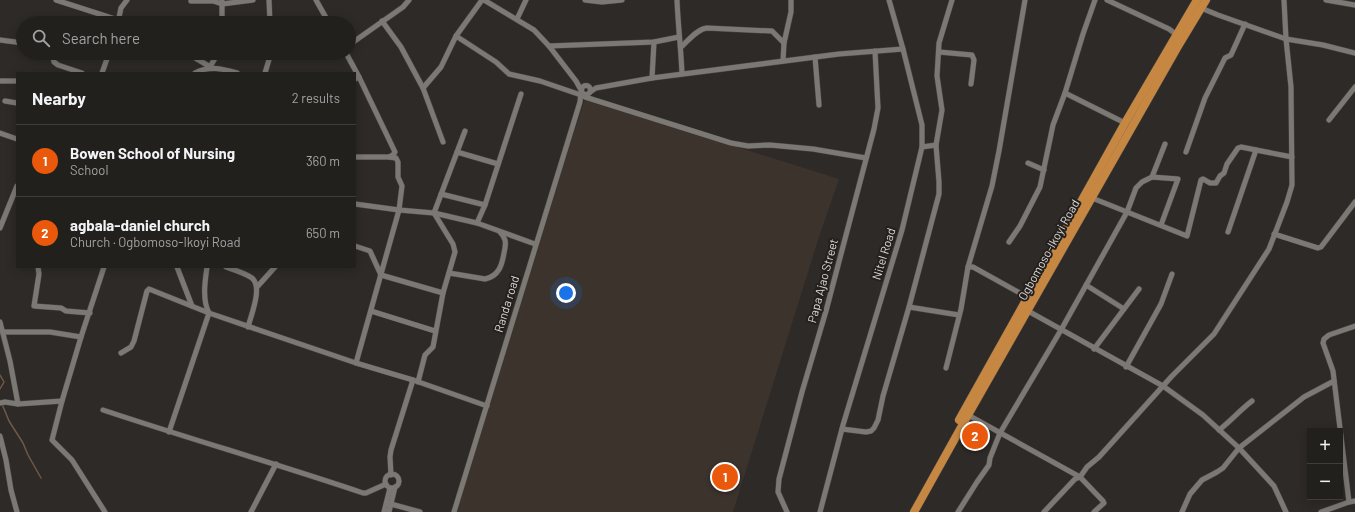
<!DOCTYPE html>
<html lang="en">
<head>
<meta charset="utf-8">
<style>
	:root { --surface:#22201d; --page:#2e2d2a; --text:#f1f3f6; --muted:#a2a3a4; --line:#3f3e3b; --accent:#ea580c }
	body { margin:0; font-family:Barlow,sans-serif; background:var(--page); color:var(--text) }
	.controls { position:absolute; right:12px; bottom:12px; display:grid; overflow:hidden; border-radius:0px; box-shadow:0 2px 10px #0003 }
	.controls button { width:36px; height:36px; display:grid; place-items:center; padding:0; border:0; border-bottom:1px solid var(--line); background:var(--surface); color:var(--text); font:20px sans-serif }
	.you { position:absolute; left:566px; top:293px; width:14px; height:14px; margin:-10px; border:3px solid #fff; border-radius:50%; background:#1a73e8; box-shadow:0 0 0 6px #1a73e833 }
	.badge { display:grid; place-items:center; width:26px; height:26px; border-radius:50%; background:var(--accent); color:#fff; font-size:13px; font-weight:700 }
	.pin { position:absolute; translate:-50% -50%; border:2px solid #fff; box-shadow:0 1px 4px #0006 }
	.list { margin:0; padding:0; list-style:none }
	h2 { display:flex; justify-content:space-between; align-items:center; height:52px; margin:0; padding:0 16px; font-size:17px }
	h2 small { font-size:13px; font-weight:400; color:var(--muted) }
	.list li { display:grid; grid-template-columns:26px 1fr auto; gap:12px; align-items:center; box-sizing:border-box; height:72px; padding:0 16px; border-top:1px solid var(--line) }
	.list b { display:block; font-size:15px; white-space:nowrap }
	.list p { margin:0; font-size:13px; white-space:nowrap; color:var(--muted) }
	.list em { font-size:13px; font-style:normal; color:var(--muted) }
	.icon { flex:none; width:22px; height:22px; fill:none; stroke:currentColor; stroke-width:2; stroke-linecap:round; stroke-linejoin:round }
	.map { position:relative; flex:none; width:1355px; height:512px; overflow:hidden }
	.search { position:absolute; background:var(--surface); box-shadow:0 2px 10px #0003; left:16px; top:16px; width:340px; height:44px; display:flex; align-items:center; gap:10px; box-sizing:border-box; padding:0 14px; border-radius:22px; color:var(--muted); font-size:15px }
	.panel { position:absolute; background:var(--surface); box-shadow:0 2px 10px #0003; left:16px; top:72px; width:340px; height:196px; border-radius:0px }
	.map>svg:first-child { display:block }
	.built { fill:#3c332d }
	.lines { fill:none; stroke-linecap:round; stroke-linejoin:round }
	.stream { stroke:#6f5947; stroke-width:1.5 }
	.street-casing { stroke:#494644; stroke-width:6 }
	.primary-casing { stroke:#494644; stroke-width:9 }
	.street { stroke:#7c7874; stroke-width:5 }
	.primary { stroke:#c68742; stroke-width:8 }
	.labels { text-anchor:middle; stroke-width:4; stroke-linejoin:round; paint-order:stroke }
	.street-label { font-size:12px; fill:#dcdad8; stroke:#23201d }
</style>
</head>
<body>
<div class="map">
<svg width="1355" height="512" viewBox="0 0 1355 512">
	<rect width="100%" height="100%" fill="#2d2a27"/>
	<polygon class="built" points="585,99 839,179 818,240 733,512 457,512 572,139"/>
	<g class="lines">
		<g class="stream">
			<polyline points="0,375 4,382 0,389"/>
			<polyline points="2,404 9,421 23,443 28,455 41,478"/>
		</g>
		<defs>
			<g id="street">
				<polyline points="56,0 118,20"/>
				<polyline points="269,0 270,23"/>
				<polyline points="316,0 329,23"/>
				<polyline points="484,0 534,30 549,46 576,81 581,90"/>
				<polyline points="585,0 602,2 622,0"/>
				<path d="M677,0C678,25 681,49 682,74"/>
				<polyline points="1107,0 1169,29 1177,35"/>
				<polyline points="1326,0 1355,5"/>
				<polyline points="191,1 213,1 222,4 253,0"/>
				<polyline points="222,1 222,23"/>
				<polyline points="1201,8 1218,15 1286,39 1323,45 1355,53"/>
				<polyline points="517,19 526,0"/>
				<polyline points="382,21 401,47 423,88 443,142"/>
				<polyline points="118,22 121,8 127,0"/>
				<polyline points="456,36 496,62 509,74 540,81 581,95"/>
				<polyline points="0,40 23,43"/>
				<polyline points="349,45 403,7 409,0"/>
				<polyline points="549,46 654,42 679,37"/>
				<path d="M681,47C688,41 697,29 707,28L772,31L784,43"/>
				<polyline points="939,52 972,55 974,60 971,84"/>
				<polyline points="52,53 54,62 58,65 82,73"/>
				<polyline points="187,53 212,68"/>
				<polyline points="346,53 359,77 355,79"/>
				<polyline points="815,57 819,105"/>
				<polyline points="783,61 784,43 791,12 791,0"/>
				<polyline points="210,67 218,53"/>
				<polyline points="102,73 109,53"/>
				<path d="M195,73C209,65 223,69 237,73"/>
				<polyline points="265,73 271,53"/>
				<polyline points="652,78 654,42"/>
				<polyline points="0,81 17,81"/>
				<circle cx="586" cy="90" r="4.5"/>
				<polyline points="423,88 441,67 456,36 482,0"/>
				<polyline points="590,92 596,88 652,78 839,54 903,49"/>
				<polyline points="1065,93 1125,123"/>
				<polyline points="585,97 731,143 748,146 770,145 813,149 866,158"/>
				<polyline points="5,101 17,103"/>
				<polyline points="1329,120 1355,87"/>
				<polyline points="0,133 17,139"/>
				<polyline points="936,145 942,110 937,76 939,43 952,0"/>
				<polyline points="457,152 498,164"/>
				<polyline points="1186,152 1205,98 1225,58 1231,55 1245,24"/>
				<polyline points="355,157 389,157 393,155 395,152 359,77"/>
				<polyline points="1028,163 1044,170"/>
				<polyline points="1152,177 1165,144"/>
				<polyline points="441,194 485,205"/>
				<polyline points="1092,198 1187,236 1201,180 1203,179 1210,183 1216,183 1220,176 1224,173 1227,164 1238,148 1241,147 1292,157"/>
				<polyline points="355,204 399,210 434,213 477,223 535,244"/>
				<polyline points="477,223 485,205 521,94"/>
				<polyline points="0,228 17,186"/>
				<polyline points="1228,232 1256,150"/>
				<polyline points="1274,234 1318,248 1321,247 1355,202"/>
				<polyline points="1009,242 1020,226 1040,187 1053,125 1065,93 1083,34 1095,0"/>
				<polyline points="355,246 370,251 381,275 443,293"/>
				<polyline points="38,267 39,274 34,306 61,308 66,311 90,313"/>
				<polyline points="177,267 192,306"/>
				<path d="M226,267C234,270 245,273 252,278C263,287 251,315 248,327"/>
				<polyline points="968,267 973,267 1027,297"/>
				<path d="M449,273L485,279C499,276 502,265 504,253C505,249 506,244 505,240C504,237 502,234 500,232"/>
				<polyline points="1086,285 1124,309"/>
				<polyline points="257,287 275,267"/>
				<polyline points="909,307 959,315"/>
				<polyline points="371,311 435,331"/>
				<polyline points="1028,311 1163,386 1203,415 1239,448 1263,474 1274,486 1286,512"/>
				<polyline points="0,322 10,361 18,404"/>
				<polyline points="3,332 50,332 81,337"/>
				<polyline points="1094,349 1139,289"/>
				<polyline points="121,353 131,347 134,341 147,291 149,289 209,313 356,363 413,380 487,406"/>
				<polyline points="356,363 399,210 402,186 398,177 398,162 396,158 389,157"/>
				<polyline points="1126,367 1161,304 1172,274"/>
				<polyline points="946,368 961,309 968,267 992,186 999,151 1025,0"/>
				<polyline points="418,382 425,355 433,347 443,293 455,252 453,244 434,213 465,131"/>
				<polyline points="62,401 52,440 72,460 105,512"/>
				<polyline points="0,403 5,402 18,404 62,401 81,337 104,267"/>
				<path d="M103,410C190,439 277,464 363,493H366L386,484"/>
				<polyline points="968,415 1080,477 1103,501 1104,503 1094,512"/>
				<polyline points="842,429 866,432 871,431 874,428 878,420 883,396 909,307 939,194 939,182 936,145 922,147"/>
				<path d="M1219,430C1231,421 1240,410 1252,401"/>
				<path d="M169,432L209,313C202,300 205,281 207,267"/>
				<polyline points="0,436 6,460 11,490 17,512"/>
				<circle cx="392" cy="481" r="7"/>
				<polyline points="391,475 390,457 391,450 413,380"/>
				<polyline points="1349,502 1333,371 1323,343 1324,339 1329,335 1355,326"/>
				<polyline points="387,503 420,512"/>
				<polyline points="251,512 276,464"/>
				<polyline points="384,512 390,488"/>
				<polyline points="389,512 395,487"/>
				<path d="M454,512C497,376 537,239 580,102L581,92"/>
				<polyline points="787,512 778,492 779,479 802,392 826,311 874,129 878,108 875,51"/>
				<polyline points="820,512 843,425 902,230 922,147 922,125 903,49 889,0"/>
				<polyline points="958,512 977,482 989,465 990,458 1000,433 1061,330 1127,212 1136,188 1142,182 1152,177 1178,179 1161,225"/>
				<polyline points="1044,512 1075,479 1080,477 1087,467 1099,457 1172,376 1214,334 1269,249 1287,202 1292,185 1291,87 1286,39 1284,0"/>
				<polyline points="1182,512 1190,494 1202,480 1217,472 1223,468 1239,448 1304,397 1334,381"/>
				<polyline points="1321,512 1349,502 1355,501"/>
			</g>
			<g id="primary">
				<polyline points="959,420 1125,123 1197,0"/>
				<polyline points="914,512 968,415 1177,48 1206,0"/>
			</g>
		</defs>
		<use href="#street" class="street-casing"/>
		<use href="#primary" class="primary-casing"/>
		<use href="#street" class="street"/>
		<use href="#primary" class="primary"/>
	</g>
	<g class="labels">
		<g class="street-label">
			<text transform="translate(1049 250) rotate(-61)" y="4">Ogbomoso-Ikoyi Road</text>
			<text transform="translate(884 254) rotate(-73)" y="4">Nitel Road</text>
			<text transform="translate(823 281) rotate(-75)" y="4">Papa Ajao Street</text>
			<text transform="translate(507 304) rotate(-73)" y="4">Randa road</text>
		</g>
	</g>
</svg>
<div class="controls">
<button>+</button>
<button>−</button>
</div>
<div class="you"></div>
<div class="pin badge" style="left:725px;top:477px">1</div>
<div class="pin badge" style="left:975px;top:436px">2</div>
<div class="search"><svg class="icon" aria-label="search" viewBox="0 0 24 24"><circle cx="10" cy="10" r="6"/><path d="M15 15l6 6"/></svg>Search here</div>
<section class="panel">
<h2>Nearby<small>2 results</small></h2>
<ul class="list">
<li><span class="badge">1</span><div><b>Bowen School of Nursing</b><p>School</p></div><em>360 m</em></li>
<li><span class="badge">2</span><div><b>agbala-daniel church</b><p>Church · Ogbomoso-Ikoyi Road</p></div><em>650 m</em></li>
</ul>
</section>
</div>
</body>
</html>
